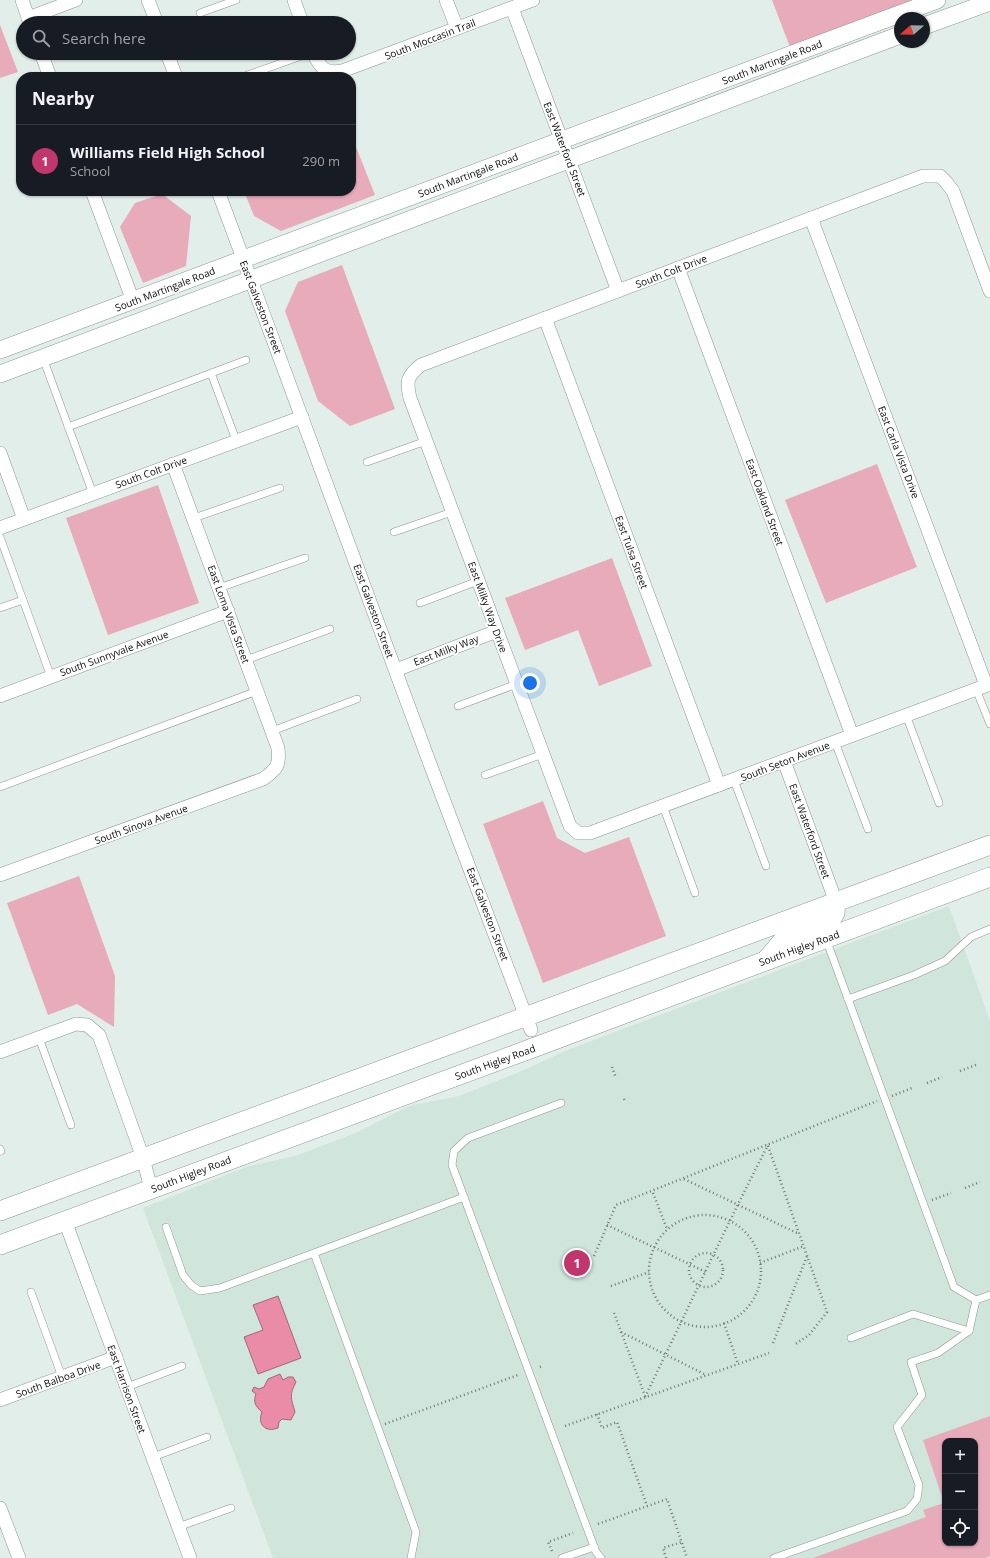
<!DOCTYPE html>
<html lang="en">
<head>
<meta charset="utf-8">
<style>
	:root { --surface:#171b24; --page:#242831; --text:#f1f3f6; --muted:#9ea1a6; --line:#363941; --accent:#c1366c }
	body { margin:0; font-family:"Open Sans",sans-serif; background:var(--page); color:var(--text) }
	.controls { position:absolute; right:12px; bottom:12px; display:grid; overflow:hidden; border-radius:8px; box-shadow:0 1px 3px #0004 }
	.controls button { width:36px; height:36px; display:grid; place-items:center; padding:0; border:0; border-bottom:1px solid var(--line); background:var(--surface); color:var(--text); font:20px sans-serif }
	.compass { position:absolute; left:894px; top:12px; width:36px; height:36px; border-radius:50%; background:var(--surface); box-shadow:0 1px 3px #0004; rotate:250deg }
	.you { position:absolute; left:530px; top:683px; width:14px; height:14px; margin:-10px; border:3px solid #fff; border-radius:50%; background:#1a73e8; box-shadow:0 0 0 6px #1a73e833 }
	.badge { display:grid; place-items:center; width:26px; height:26px; border-radius:50%; background:var(--accent); color:#fff; font-size:13px; font-weight:700 }
	.pin { position:absolute; translate:-50% -50%; border:2px solid #fff; box-shadow:0 1px 4px #0006 }
	.list { margin:0; padding:0; list-style:none }
	h2 { display:flex; justify-content:space-between; align-items:center; height:52px; margin:0; padding:0 16px; font-size:17px }
	h2 small { font-size:13px; font-weight:400; color:var(--muted) }
	.list li { display:grid; grid-template-columns:26px 1fr auto; gap:12px; align-items:center; box-sizing:border-box; height:72px; padding:0 16px; border-top:1px solid var(--line) }
	.list b { display:block; font-size:15px; white-space:nowrap }
	.list p { margin:0; font-size:13px; white-space:nowrap; color:var(--muted) }
	.list em { font-size:13px; font-style:normal; color:var(--muted) }
	.icon { flex:none; width:22px; height:22px; fill:none; stroke:currentColor; stroke-width:2; stroke-linecap:round; stroke-linejoin:round }
	.map { position:relative; flex:none; width:990px; height:1558px; overflow:hidden }
	.search { position:absolute; background:var(--surface); box-shadow:0 1px 3px #0004; left:16px; top:16px; width:340px; height:44px; display:flex; align-items:center; gap:10px; box-sizing:border-box; padding:0 14px; border-radius:22px; color:var(--muted); font-size:15px }
	.panel { position:absolute; background:var(--surface); box-shadow:0 1px 3px #0004; left:16px; top:72px; width:340px; height:124px; border-radius:16px }
	.map>svg:first-child { display:block }
	.built { fill:#d0e5dc; fill-rule:evenodd }
	.green { fill:#e7abba; fill-rule:evenodd }
	.water { fill:#ea8ca7; stroke:#a66678 }
	.lines { fill:none; stroke-linecap:round; stroke-linejoin:round }
	.service-casing { stroke:#8b9792; stroke-width:8 }
	.minor-casing { stroke:#8b9792; stroke-width:14 }
	.tertiary-casing { stroke:#8b9792; stroke-width:18 }
	.secondary-casing { stroke:#8b9792; stroke-width:20 }
	.path { stroke:#717976; stroke-width:2.5; stroke-dasharray:1 3; stroke-linecap:butt }
	.service { stroke:#fff; stroke-width:7 }
	.minor { stroke:#fff; stroke-width:13 }
	.tertiary { stroke:#fff; stroke-width:17 }
	.secondary { stroke:#fff; stroke-width:19 }
	.labels { text-anchor:middle; stroke-width:4; stroke-linejoin:round; paint-order:stroke }
	.street-label { font-size:10px; fill:#090d0b; stroke:#fff }
</style>
</head>
<body>
<div class="map">
<svg width="990" height="1558" viewBox="0 0 990 1558">
	<rect width="100%" height="100%" fill="#e2eee9"/>
	<path class="built" d="M949,906L990,1021V1558H273L143,1208L246,1167L298,1155L358,1132L403,1109L413,1105L459,1096L517,1073L570,1049ZM945,1441H975V1543H945Z"/>
	<g class="green">
		<polygon points="772,0 916,0 790,47"/>
		<polygon points="0,25 18,72 0,78"/>
		<polygon points="351,134 375,195 281,231 254,216 244,191 351,191"/>
		<polygon points="162,194 191,216 186,266 143,283 120,227 135,203"/>
		<polygon points="342,265 395,409 350,426 318,401 285,311 298,282"/>
		<polygon points="877,464 917,567 826,603 785,500"/>
		<polygon points="158,485 199,603 108,635 66,518"/>
		<polygon points="612,558 652,666 599,686 578,630 525,650 505,598"/>
		<polygon points="543,801 557,838 585,853 629,837 666,936 543,983 483,824"/>
		<polygon points="79,876 115,976 114,1027 77,1004 48,1015 7,903"/>
		<path d="M990,1416V1556L985,1558H813L926,1517L923,1510L944,1503L923,1440ZM945,1441H975V1543H945Z"/>
	</g>
	<g class="water">
		<polygon points="278,1296 301,1358 258,1374 244,1337 263,1330 253,1305"/>
		<path d="M280,1374L283,1380L288,1377H293L296,1382C289,1395 291,1398 295,1412L291,1420L282,1419L279,1422L278,1428C265,1433 257,1424 262,1412C255,1406 253,1402 256,1394L252,1391L254,1387L259,1389L264,1387L268,1379Z"/>
	</g>
	<g class="lines">
		<defs>
			<g id="service">
				<polyline points="200,13 236,0"/>
				<polyline points="242,77 310,53"/>
				<polyline points="43,358 93,494"/>
				<polyline points="211,373 236,440"/>
				<polyline points="68,427 246,360"/>
				<polyline points="367,462 426,441"/>
				<polyline points="194,518 280,488"/>
				<polyline points="394,532 452,512"/>
				<polyline points="0,537 51,677"/>
				<polyline points="219,588 305,558"/>
				<polyline points="420,603 478,581"/>
				<polyline points="0,608 23,600"/>
				<polyline points="246,660 330,629"/>
				<polyline points="976,689 990,724"/>
				<polyline points="458,706 517,684"/>
				<polyline points="906,715 939,803"/>
				<polyline points="272,731 357,699"/>
				<polyline points="835,742 868,829"/>
				<polyline points="485,775 543,754"/>
				<polyline points="734,780 766,866"/>
				<polyline points="0,787 257,691"/>
				<polyline points="663,806 695,893"/>
				<polyline points="826,939 954,1287 976,1300"/>
				<polyline points="848,999 914,975 945,961 971,937 990,929"/>
				<polyline points="39,1038 71,1125"/>
				<polyline points="561,1103 468,1138 454,1151 452,1165 596,1552 601,1558"/>
				<polyline points="0,1149 1,1151"/>
				<polyline points="166,1227 183,1275 191,1285 200,1291 220,1288 314,1253"/>
				<polyline points="31,1292 62,1377"/>
				<polyline points="976,1300 990,1295"/>
				<polyline points="851,1338 913,1314 969,1331"/>
				<polyline points="127,1387 182,1366"/>
				<polyline points="153,1457 207,1437"/>
				<polyline points="178,1527 231,1508"/>
				<polyline points="411,1558 416,1532 314,1253 464,1197"/>
				<polyline points="562,1558 594,1547"/>
				<polyline points="774,1558 907,1511 917,1499 919,1485 897,1427 922,1395 911,1362 938,1353 969,1331 976,1300"/>
			</g>
			<g id="minor">
				<polyline points="22,0 30,23"/>
				<polyline points="148,0 157,23"/>
				<polyline points="294,0 302,23"/>
				<polyline points="446,0 457,28"/>
				<polyline points="512,8 618,291"/>
				<polyline points="28,18 76,0"/>
				<polyline points="41,53 50,77"/>
				<polyline points="167,53 176,77"/>
				<path d="M313,53C321,68 324,74 342,71L533,0"/>
				<polyline points="92,191 133,301"/>
				<polyline points="218,191 430,764 531,1030"/>
				<polyline points="811,218 986,685"/>
				<polyline points="678,268 852,735"/>
				<path d="M990,291L953,191L946,182L940,176H923L421,365C407,376 406,381 410,398L570,826L578,833H590L990,684"/>
				<polyline points="545,318 719,785"/>
				<polyline points="0,453 24,519"/>
				<polyline points="0,528 302,417"/>
				<polyline points="396,670 497,631"/>
				<polyline points="0,696 228,611"/>
				<polyline points="784,761 836,902"/>
				<path d="M0,875L263,779C277,769 280,766 278,748L173,464"/>
				<polyline points="0,1052 76,1024 87,1025 99,1035 143,1158 151,1189"/>
				<polyline points="65,1221 190,1558"/>
				<polyline points="0,1400 116,1357"/>
				<polyline points="0,1508 19,1558"/>
			</g>
			<g id="tertiary">
				<polyline points="924,26 990,2"/>
				<polyline points="0,350 937,0"/>
				<polyline points="0,374 900,35"/>
			</g>
			<g id="secondary">
				<polyline points="767,959 785,938 831,920 835,913 836,902"/>
				<polyline points="0,1211 990,845"/>
				<polyline points="0,1245 538,1046 990,877"/>
			</g>
		</defs>
		<use href="#service" class="service-casing"/>
		<use href="#minor" class="minor-casing"/>
		<use href="#tertiary" class="tertiary-casing"/>
		<use href="#secondary" class="secondary-casing"/>
		<g class="path">
			<polyline points="612,1067 616,1078"/>
			<polyline points="960,1071 976,1065"/>
			<polyline points="927,1083 942,1077"/>
			<polyline points="892,1096 912,1088"/>
			<polyline points="624,1099 625,1101"/>
			<polyline points="768,1146 827,1312 809,1335 794,1345"/>
			<polyline points="684,1179 799,1234"/>
			<polyline points="965,1188 980,1182"/>
			<polyline points="653,1193 667,1229"/>
			<polyline points="932,1200 951,1193"/>
			<circle cx="705" cy="1271" r="56"/>
			<polyline points="607,1225 706,1272"/>
			<circle cx="706" cy="1270" r="17"/>
			<polyline points="594,1256 616,1205 877,1101"/>
			<polyline points="760,1263 804,1246"/>
			<polyline points="611,1286 649,1272"/>
			<polyline points="614,1313 645,1396"/>
			<polyline points="724,1323 738,1364"/>
			<polyline points="621,1332 706,1375"/>
			<polyline points="773,1343 807,1256"/>
			<polyline points="540,1367 543,1366"/>
			<path d="M645,1397C686,1313 725,1228 768,1145"/>
			<polyline points="597,1414 602,1428 617,1422 647,1506"/>
			<polyline points="385,1424 518,1375"/>
			<polyline points="565,1426 769,1353"/>
			<polyline points="598,1524 667,1499 687,1558"/>
			<polyline points="552,1551 548,1542 573,1533"/>
			<polyline points="666,1558 663,1548 682,1542"/>
		</g>
		<use href="#service" class="service"/>
		<use href="#minor" class="minor"/>
		<use href="#tertiary" class="tertiary"/>
		<use href="#secondary" class="secondary"/>
	</g>
	<g class="labels">
		<g class="street-label">
			<text transform="translate(430 39) rotate(-21)" y="4">South Moccasin Trail</text>
			<text transform="translate(772 62) rotate(-21)" y="4">South Martingale Road</text>
			<text transform="translate(565 149) rotate(69)" y="4">East Waterford Street</text>
			<text transform="translate(468 175) rotate(-21)" y="4">South Martingale Road</text>
			<text transform="translate(671 271) rotate(-21)" y="4">South Colt Drive</text>
			<text transform="translate(165 289) rotate(-21)" y="4">South Martingale Road</text>
			<text transform="translate(261 307) rotate(69)" y="4">East Galveston Street</text>
			<text transform="translate(899 452) rotate(69)" y="4">East Carla Vista Drive</text>
			<text transform="translate(151 472) rotate(-20)" y="4">South Colt Drive</text>
			<text transform="translate(765 502) rotate(70)" y="4">East Oakland Street</text>
			<text transform="translate(632 552) rotate(70)" y="4">East Tulsa Street</text>
			<text transform="translate(488 607) rotate(70)" y="4">East Milky Way Drive</text>
			<text transform="translate(374 611) rotate(70)" y="4">East Galveston Street</text>
			<text transform="translate(229 614) rotate(70)" y="4">East Loma Vista Street</text>
			<text transform="translate(446 650) rotate(-21)" y="4">East Milky Way</text>
			<text transform="translate(114 653) rotate(-20)" y="4">South Sunnyvale Avenue</text>
			<text transform="translate(785 761) rotate(-21)" y="4">South Seton Avenue</text>
			<text transform="translate(141 824) rotate(-20)" y="4">South Sinova Avenue</text>
			<text transform="translate(810 831) rotate(70)" y="4">East Waterford Street</text>
			<text transform="translate(488 914) rotate(69)" y="4">East Galveston Street</text>
			<text transform="translate(799 948) rotate(-20)" y="4">South Higley Road</text>
			<text transform="translate(495 1062) rotate(-20)" y="4">South Higley Road</text>
			<text transform="translate(191 1174) rotate(-21)" y="4">South Higley Road</text>
			<text transform="translate(58 1379) rotate(-20)" y="4">South Balboa Drive</text>
			<text transform="translate(127 1389) rotate(70)" y="4">East Harrison Street</text>
		</g>
	</g>
</svg>
<div class="controls">
<button>+</button>
<button>−</button>
<button><svg class="icon" aria-label="locate" viewBox="0 0 24 24"><circle cx="12" cy="12" r="6"/><path d="M12 2v4M12 18v4M2 12h4M18 12h4"/></svg></button>
</div>
<svg class="compass" viewBox="-18 -18 36 36"><path d="M0-13l5 13h-10z" fill="#e53935"/><path d="M0 13l5-13h-10z" fill="#9ea1a6"/></svg>
<div class="you"></div>
<div class="pin badge" style="left:577px;top:1263px">1</div>
<div class="search"><svg class="icon" aria-label="search" viewBox="0 0 24 24"><circle cx="10" cy="10" r="6"/><path d="M15 15l6 6"/></svg>Search here</div>
<section class="panel">
<h2>Nearby<small></small></h2>
<ul class="list">
<li><span class="badge">1</span><div><b>Williams Field High School</b><p>School</p></div><em>290 m</em></li>
</ul>
</section>
</div>
</body>
</html>
